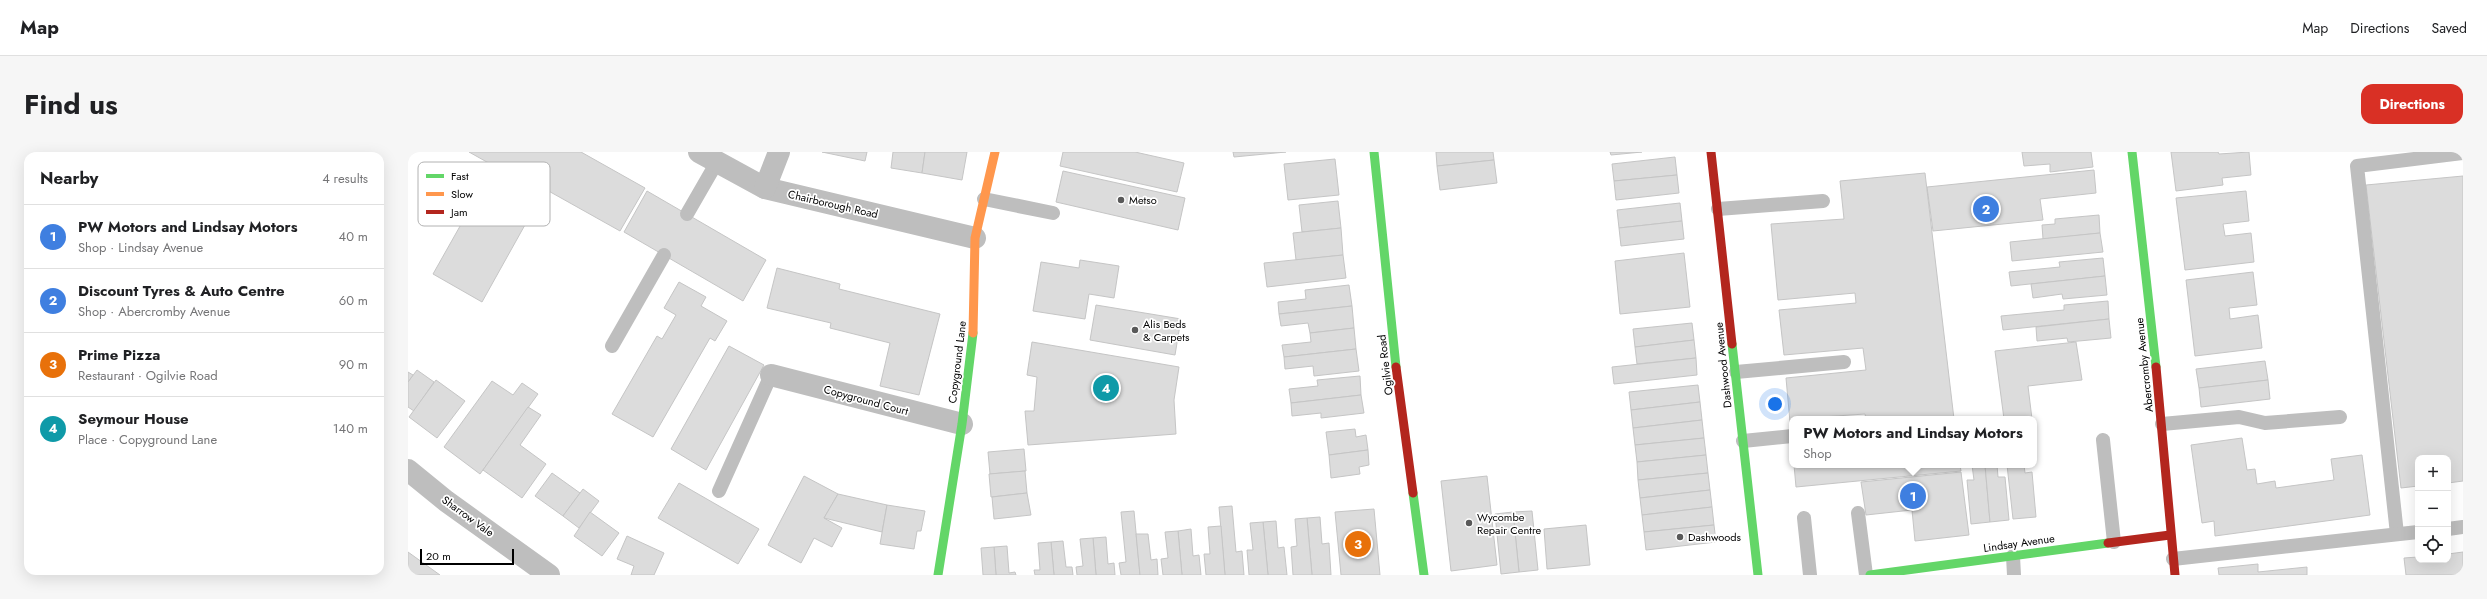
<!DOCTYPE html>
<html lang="en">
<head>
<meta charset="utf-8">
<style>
	:root { --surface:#fff; --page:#f6f6f6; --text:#202124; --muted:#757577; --line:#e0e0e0; --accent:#d93025 }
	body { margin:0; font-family:Jost,sans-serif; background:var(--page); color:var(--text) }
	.controls { position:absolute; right:12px; bottom:12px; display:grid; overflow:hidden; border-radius:8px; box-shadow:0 4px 16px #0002 }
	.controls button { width:36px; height:36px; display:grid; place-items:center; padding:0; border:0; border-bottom:1px solid var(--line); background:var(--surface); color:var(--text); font:20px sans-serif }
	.scale { position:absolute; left:12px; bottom:10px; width:94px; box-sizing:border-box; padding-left:4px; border:2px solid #000; border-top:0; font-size:11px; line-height:14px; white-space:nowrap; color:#000; -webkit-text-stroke:3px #fff; paint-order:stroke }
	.you { position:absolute; left:1367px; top:252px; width:14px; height:14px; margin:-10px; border:3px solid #fff; border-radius:50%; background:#1a73e8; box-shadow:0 0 0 6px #1a73e833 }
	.badge { display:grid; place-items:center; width:26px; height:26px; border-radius:50%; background:var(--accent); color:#fff; font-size:13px; font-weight:700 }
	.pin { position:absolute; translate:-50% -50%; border:2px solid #fff; box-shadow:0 1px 4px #0006 }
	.popup { position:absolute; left:1381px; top:264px; width:248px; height:52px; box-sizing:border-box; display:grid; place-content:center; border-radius:8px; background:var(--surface); filter:drop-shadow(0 1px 3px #0005); font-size:13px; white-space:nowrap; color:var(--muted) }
	.popup b { font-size:15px; color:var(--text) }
	.popup::after { content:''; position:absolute; left:50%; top:100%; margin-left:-8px; border:8px solid transparent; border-top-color:var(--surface) }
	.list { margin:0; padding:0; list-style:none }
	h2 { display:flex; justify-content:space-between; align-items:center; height:52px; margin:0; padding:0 16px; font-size:17px }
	h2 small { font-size:13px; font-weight:400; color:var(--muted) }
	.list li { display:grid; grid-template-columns:26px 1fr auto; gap:12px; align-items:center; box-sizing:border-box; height:64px; padding:0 16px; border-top:1px solid var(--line) }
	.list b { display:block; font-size:15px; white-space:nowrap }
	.list p { margin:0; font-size:13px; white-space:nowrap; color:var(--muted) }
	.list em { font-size:13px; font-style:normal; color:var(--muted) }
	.icon { flex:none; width:22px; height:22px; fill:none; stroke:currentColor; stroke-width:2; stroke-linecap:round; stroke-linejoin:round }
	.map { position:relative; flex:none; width:2055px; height:423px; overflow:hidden; border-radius:12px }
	header { display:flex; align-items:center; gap:24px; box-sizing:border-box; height:56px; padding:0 20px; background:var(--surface); border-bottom:1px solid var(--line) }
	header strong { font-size:19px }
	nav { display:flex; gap:22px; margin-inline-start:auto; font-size:14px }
	.intro { display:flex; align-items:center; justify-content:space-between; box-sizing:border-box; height:96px; padding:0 24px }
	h1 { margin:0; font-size:28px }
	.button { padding:10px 18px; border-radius:12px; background:var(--accent); color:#fff; font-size:14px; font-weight:700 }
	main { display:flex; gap:24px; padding:0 24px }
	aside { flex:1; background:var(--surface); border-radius:12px; box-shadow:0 4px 16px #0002 }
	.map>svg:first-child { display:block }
	.building { fill:#dcdcdc; stroke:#c5c5c5 }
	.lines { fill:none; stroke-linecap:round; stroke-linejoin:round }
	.lane { stroke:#bebebe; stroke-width:14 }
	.street { stroke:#bebebe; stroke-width:22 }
	.fast { stroke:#63d668; stroke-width:9 }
	.slow { stroke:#ff974d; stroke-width:9 }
	.jam { stroke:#b3261e; stroke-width:9 }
	.poi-dot { fill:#595959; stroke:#fff; stroke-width:1.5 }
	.labels { text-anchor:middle; stroke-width:3.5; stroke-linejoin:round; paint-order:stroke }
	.poi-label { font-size:11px; fill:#000; stroke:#fff; text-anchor:start }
	.street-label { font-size:11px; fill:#000; stroke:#fff }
	.key { fill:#fff; stroke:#b2b2b2; stroke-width:1 }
	.key-label { font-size:11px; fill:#000 }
</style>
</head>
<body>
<header>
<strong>Map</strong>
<nav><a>Map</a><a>Directions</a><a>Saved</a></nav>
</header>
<div class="intro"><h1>Find us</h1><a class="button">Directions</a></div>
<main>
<aside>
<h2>Nearby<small>4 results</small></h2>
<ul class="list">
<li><span class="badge" style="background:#3f7fe0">1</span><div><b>PW Motors and Lindsay Motors</b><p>Shop · Lindsay Avenue</p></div><em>40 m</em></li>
<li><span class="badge" style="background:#3f7fe0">2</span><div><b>Discount Tyres &amp; Auto Centre</b><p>Shop · Abercromby Avenue</p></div><em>60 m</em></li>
<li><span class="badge" style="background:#e8710a">3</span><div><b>Prime Pizza</b><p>Restaurant · Ogilvie Road</p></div><em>90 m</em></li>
<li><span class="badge" style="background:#0f9aa8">4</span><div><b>Seymour House</b><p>Place · Copyground Lane</p></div><em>140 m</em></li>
</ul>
</aside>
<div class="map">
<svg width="2055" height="423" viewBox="0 0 2055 423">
	<rect width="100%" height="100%" fill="#fff"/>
	<g class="building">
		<polygon points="61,0 173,0 237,36 212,79 137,37 74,150 25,122 86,14"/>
		<polygon points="414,0 459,0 457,9"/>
		<polygon points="485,0 517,0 514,21 483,16"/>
		<polygon points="517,0 559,0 554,28 514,21"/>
		<polygon points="655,0 727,0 776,11 769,40 652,14"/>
		<polygon points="825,0 878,0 826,5"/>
		<polygon points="1028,0 1085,0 1086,8 1029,14"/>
		<polygon points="1202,0 1234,0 1203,3"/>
		<polygon points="1614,0 1683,0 1685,15 1642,20 1642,12 1616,14"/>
		<polygon points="1763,0 1810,0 1811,2 1841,0 1843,23 1814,26 1815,33 1768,39"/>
		<polygon points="1267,5 1269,23 1206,29 1204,12"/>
		<polygon points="927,7 931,43 880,48 876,12"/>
		<polygon points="1086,8 1089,31 1032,38 1029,14"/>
		<polygon points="1686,18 1688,41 1632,47 1635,68 1525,79 1519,35"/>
		<polygon points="655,19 777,46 770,78 648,50"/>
		<polygon points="1517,21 1546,267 1458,267 1457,262 1384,267 1382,270 1378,226 1458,218 1455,196 1376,203 1371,158 1448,151 1447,141 1370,148 1363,72 1436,67 1432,29"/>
		<polygon points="1269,23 1271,41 1208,48 1206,29"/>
		<polygon points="2055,24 2055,329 2040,331 2040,306 2010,306 2010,334 1993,336 1958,33"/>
		<polygon points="239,39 358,108 335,149 216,80"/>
		<polygon points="1838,39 1841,69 1815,72 1817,84 1843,81 1846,110 1777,118 1768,46"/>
		<polygon points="930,49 933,76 894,80 891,53"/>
		<polygon points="1272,51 1274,69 1211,76 1209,58"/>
		<polygon points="1691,63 1692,81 1635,87 1634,73 1647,72 1647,67"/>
		<polygon points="1274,69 1276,87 1213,94 1211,76"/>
		<polygon points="933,76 935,103 888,108 885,81"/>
		<polygon points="1692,81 1695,100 1604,109 1602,90"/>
		<polygon points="1276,101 1282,155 1212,162 1207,109"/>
		<polygon points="935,103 938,126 859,135 856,111"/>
		<polygon points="1695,106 1697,124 1603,134 1601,120 1652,115 1651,110"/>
		<polygon points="672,108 711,114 706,146 681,142 677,167 625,159 633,110 671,116"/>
		<polygon points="369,116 432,132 431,137 532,162 511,243 472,234 482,191 422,176 423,171 359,156"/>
		<polygon points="1845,120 1849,153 1821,156 1822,167 1850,163 1854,196 1787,204 1778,128"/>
		<polygon points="1697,124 1699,143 1655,147 1654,142 1625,146 1623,132"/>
		<polygon points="271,130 298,145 293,154 319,169 307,189 302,186 245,285 204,262 249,184 254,187 268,163 256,156"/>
		<polygon points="941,133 944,154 871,162 870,150 898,147 897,138"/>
		<polygon points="1700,149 1701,167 1595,178 1593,164 1656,158 1656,153"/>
		<polygon points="688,153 773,167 767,203 682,188"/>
		<polygon points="944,154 946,176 902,181 900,171 873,174 871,162"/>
		<polygon points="1701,167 1703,186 1660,190 1659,186 1629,189 1628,175"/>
		<polygon points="1284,171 1286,188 1227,195 1225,177"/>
		<polygon points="946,176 948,197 876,205 874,193 903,190 902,181"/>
		<polygon points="1286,188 1288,206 1229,212 1227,195"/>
		<polygon points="624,190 771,215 766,248 768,282 620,293 617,259 626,259 629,225 619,223"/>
		<polygon points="1668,190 1674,228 1620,234 1624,267 1596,267 1587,199"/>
		<polygon points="321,194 356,213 298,318 263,297"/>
		<polygon points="948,197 951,219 906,224 905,214 877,217 876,205"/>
		<polygon points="1288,206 1289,223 1206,232 1204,215"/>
		<polygon points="1857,209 1860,228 1791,236 1788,217"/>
		<polygon points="9,218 26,230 6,259 0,255 0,230"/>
		<polygon points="0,220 5,223 0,230"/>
		<polygon points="952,224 953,243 883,251 881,237 910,234 909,228"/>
		<polygon points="28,228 57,249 29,286 1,265"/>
		<polygon points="1860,228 1862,247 1793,255 1791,236"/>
		<polygon points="84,229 105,243 114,231 130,242 72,322 36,295"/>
		<polygon points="1290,233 1292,250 1223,258 1221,240"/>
		<polygon points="953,243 956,261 913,266 913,261 884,264 883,251"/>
		<polygon points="1292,250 1294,268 1225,276 1223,258"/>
		<polygon points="120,255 133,263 112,293 138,312 114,346 75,318"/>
		<polygon points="1294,268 1296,286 1227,293 1225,276"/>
		<polygon points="947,277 948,285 958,283 960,298 921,303 918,280"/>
		<polygon points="1296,286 1298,303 1229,310 1227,293"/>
		<polygon points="1834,286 1839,318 1847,317 1849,332 1867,329 1868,336 1926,328 1923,307 1954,303 1962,363 1807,384 1806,369 1794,371 1783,293"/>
		<polygon points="616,297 618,319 582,322 580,300"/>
		<polygon points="960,298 961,313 951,315 952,322 923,326 921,303"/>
		<polygon points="1298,303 1300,321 1230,328 1229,310"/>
		<polygon points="1386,313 1552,313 1553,319 1388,335"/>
		<polygon points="1564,313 1577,313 1582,370 1563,372 1559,328 1566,328"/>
		<polygon points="1577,313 1589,313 1590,325 1597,325 1601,368 1582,370"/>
		<polygon points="1599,313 1616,313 1617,321 1624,320 1628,365 1605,367"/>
		<polygon points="617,319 619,341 583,345 581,322"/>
		<polygon points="1553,320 1561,383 1507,389 1504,358 1458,363 1453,330"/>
		<polygon points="144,321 172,341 155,364 127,344"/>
		<polygon points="1300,321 1302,338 1232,346 1230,328"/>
		<polygon points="396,324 430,342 416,366 434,376 424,395 406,386 393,411 360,393"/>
		<polygon points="1079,324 1089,413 1043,419 1033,329"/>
		<polygon points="271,331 351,377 330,412 250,366"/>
		<polygon points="175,337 191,349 171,376 155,364"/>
		<polygon points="1302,338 1304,355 1234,363 1232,346"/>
		<polygon points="619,341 623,363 586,367 584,345"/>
		<polygon points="430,342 479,353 474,380 416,366"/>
		<polygon points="479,353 517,359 513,379 509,379 506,397 472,392"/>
		<polygon points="824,354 828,400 834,399 836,423 817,423 811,355"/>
		<polygon points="1304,355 1306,373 1236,380 1234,363"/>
		<polygon points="966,357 972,423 933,423 927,360"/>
		<polygon points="726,359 732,423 713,423 711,411 718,410 713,360"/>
		<polygon points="1124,359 1130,418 1111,420 1105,360"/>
		<polygon points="182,360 211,381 194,404 166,384"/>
		<polygon points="1105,360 1111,420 1093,422 1087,362"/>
		<polygon points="912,365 914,392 921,391 923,423 904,423 899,366"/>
		<polygon points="899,366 904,423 885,423 883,395 889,394 887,367"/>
		<polygon points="868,369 870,396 876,395 879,423 860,423 855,370"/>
		<polygon points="855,370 860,423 841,423 839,398 845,398 842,371"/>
		<polygon points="1178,373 1182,413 1139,417 1136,377"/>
		<polygon points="1306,373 1308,390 1238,398 1236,380"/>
		<polygon points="813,374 817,423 798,423 796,402 802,402 800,375"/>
		<polygon points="783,377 785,404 791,403 793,423 774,423 770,379"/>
		<polygon points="770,379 774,423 755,423 753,407 760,406 757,380"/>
		<polygon points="728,382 740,382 743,408 749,407 750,423 732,423"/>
		<polygon points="219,384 256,401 246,423 223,423 226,414 209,407"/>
		<polygon points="698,385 700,412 706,411 707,423 688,423 685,386"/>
		<polygon points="685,386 688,423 669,423 668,415 675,414 672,387"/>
		<polygon points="655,389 658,415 664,415 665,423 646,423 643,390"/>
		<polygon points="643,390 646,423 627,423 626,418 632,418 630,391"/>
		<polygon points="599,394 601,421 607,420 608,423 588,423 586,395"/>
		<polygon points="586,395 588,423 575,423 573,396"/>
		<polygon points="0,400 32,423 0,423"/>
		<polygon points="2055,400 2055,423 1998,423 1996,406 2010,405 2010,408 2040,408 2040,402"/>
		<polygon points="1850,412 1850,420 1899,415 1899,423 1811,423 1810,416"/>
	</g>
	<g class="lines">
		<g class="lane">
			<polyline points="576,47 645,61"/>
			<polyline points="1310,57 1415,49"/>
			<polyline points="279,62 309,10"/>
			<polyline points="204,194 256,103"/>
			<polyline points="1328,220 1436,210"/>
			<polyline points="1754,272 1831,265 1857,271 1932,265"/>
			<polyline points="1695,288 1706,390"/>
			<polyline points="1335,289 1384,284"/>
			<polyline points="311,339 363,223"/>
			<polyline points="1450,361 1458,423"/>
			<polyline points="1396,366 1402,423"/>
			<polyline points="2040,377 2055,375"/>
			<polyline points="1989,382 1949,14 2055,1"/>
			<polyline points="1605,404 1606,423"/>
			<polyline points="1765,407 2010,380"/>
		</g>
		<g class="street">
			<polyline points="291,0 357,36 567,86"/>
			<polyline points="357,36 371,0"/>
			<polyline points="363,223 554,272"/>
			<polyline points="0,318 38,349 141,423"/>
		</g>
		<g class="fast">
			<polyline points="966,0 988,215"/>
			<polyline points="1724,0 1748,215"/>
			<polyline points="1324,192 1350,423"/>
			<polyline points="1005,341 1016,423"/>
			<polyline points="530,423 554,272 565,181"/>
			<polyline points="1462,423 1700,391"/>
		</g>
		<polyline class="slow" points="565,181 567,86 587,0"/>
		<g class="jam">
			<polyline points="1303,0 1324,192"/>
			<polyline points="988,215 1005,341"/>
			<polyline points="1748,215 1767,423"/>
			<polyline points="1700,391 1762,383"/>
		</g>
	</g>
	<g class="poi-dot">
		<circle cx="713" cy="48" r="4"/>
		<circle cx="727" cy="178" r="4"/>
		<circle cx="1061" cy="371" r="4"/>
		<circle cx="1272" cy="385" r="4"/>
	</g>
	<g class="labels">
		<g class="poi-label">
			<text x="721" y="52">Metso</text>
			<text x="735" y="176">Alis Beds<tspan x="735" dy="13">&amp; Carpets</tspan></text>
			<text x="1069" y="369">Wycombe<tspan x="1069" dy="13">Repair Centre</tspan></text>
			<text x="1280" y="389">Dashwoods</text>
		</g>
		<g class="street-label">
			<text transform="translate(425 52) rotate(13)" y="4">Chairborough Road</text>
			<text transform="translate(549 210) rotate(-83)" y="4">Copyground Lane</text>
			<text transform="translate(977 213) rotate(-97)" y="4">Ogilvie Road</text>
			<text transform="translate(1315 213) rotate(-96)" y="4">Dashwood Avenue</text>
			<text transform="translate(1736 213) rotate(-96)" y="4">Abercromby Avenue</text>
			<text transform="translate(458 248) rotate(15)" y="4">Copyground Court</text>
			<text transform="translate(60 364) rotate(36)" y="4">Sharrow Vale</text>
			<text transform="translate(1611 391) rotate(-8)" y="4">Lindsay Avenue</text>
		</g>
	</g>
	<rect x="10" y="10" width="132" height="64" rx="6" class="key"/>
	<rect x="18" y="22" width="18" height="4" fill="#63d668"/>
	<rect x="18" y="40" width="18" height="4" fill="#ff974d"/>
	<rect x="18" y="58" width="18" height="4" fill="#b3261e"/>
	<g class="key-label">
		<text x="43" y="28">Fast</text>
		<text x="43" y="46">Slow</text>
		<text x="43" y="64">Jam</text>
	</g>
</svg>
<div class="controls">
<button>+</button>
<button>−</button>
<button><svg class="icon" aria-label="locate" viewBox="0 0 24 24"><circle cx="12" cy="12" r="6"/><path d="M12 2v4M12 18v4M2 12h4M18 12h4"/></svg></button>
</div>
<div class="scale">20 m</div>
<div class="you"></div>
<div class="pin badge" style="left:1505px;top:344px;background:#3f7fe0">1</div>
<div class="popup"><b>PW Motors and Lindsay Motors</b>Shop</div>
<div class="pin badge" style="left:1578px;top:57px;background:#3f7fe0">2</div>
<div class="pin badge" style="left:950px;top:392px;background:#e8710a">3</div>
<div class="pin badge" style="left:698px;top:236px;background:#0f9aa8">4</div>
</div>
</main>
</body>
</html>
